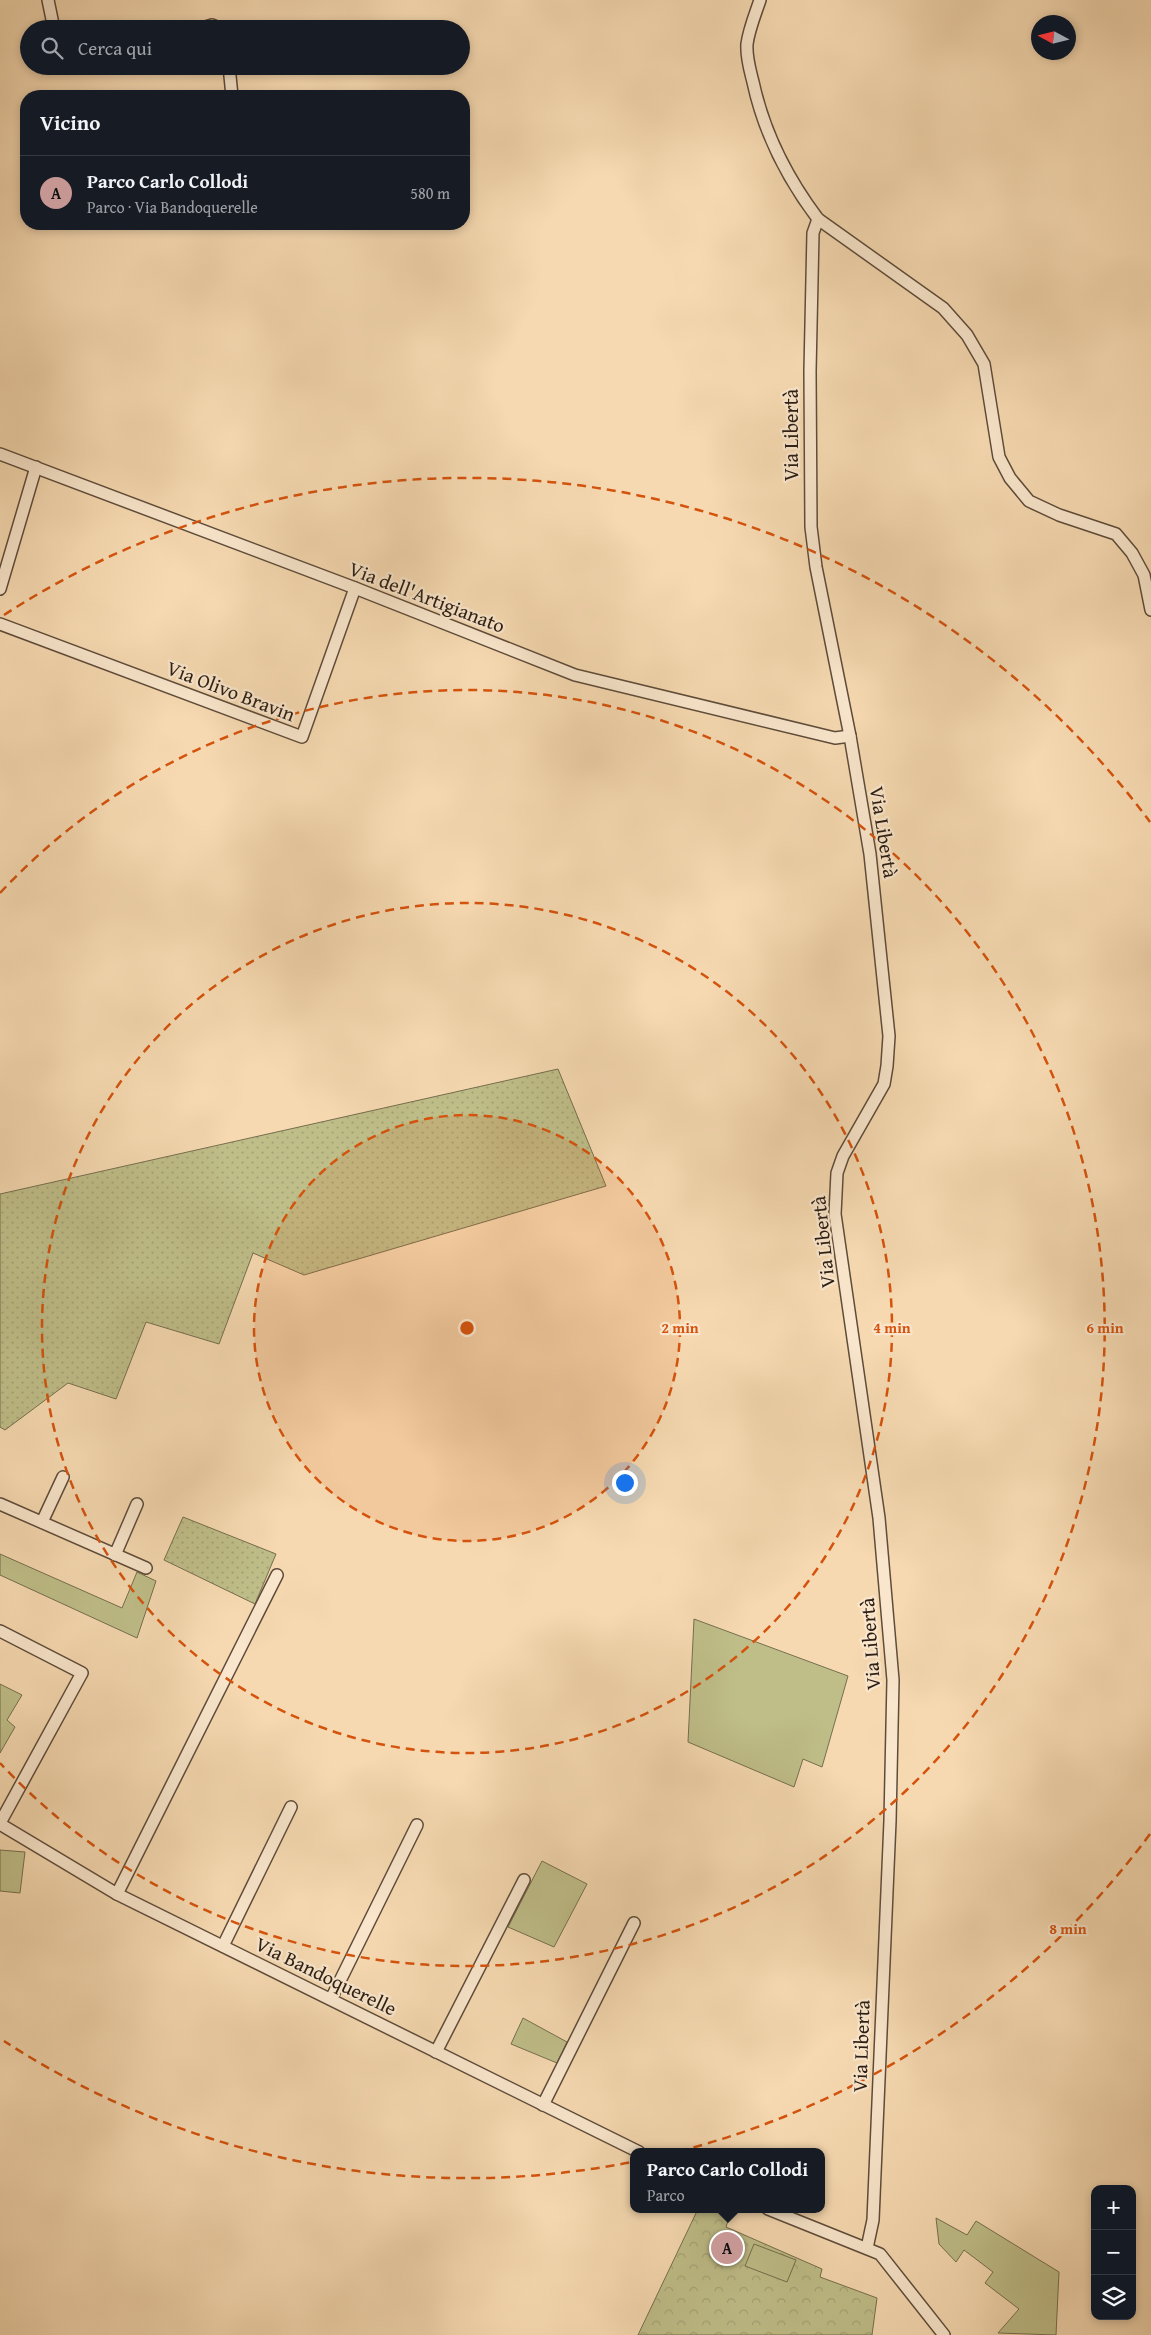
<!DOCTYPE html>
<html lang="it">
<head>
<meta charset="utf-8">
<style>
	:root { --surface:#171b24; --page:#20242c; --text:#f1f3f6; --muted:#9ea1a6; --line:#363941; --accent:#c59692 }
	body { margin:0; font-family:"Gentium Book Plus",serif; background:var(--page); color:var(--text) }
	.controls { position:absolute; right:15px; bottom:15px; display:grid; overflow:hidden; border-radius:10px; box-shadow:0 2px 8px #0003 }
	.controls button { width:45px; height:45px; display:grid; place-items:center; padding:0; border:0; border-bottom:1px solid var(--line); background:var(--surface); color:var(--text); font:25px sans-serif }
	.compass { position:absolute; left:1031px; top:15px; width:45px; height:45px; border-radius:50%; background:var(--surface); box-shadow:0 2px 8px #0003; rotate:277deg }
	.you { position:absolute; left:624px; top:1482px; width:18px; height:18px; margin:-12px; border:4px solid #fff; border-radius:50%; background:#1a73e8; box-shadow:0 0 0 8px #1a73e833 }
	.badge { display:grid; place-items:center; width:32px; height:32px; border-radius:50%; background:var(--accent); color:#111; font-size:16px; font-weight:700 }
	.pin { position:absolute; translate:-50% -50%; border:2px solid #fff; box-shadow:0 1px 5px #0006 }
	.popup { position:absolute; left:630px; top:2148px; width:195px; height:65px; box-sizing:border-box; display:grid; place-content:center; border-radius:10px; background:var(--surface); filter:drop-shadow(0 1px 4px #0005); font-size:16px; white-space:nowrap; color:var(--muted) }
	.popup b { font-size:19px; color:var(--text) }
	.popup::after { content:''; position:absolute; left:50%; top:100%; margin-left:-10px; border:10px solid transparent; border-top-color:var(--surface) }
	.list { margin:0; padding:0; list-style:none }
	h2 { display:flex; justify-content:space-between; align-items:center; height:65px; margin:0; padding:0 20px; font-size:21px }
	h2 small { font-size:16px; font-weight:400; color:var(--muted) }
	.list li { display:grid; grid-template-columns:32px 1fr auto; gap:15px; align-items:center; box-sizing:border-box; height:75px; padding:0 20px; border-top:1px solid var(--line) }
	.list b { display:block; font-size:19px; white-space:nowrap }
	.list p { margin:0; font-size:16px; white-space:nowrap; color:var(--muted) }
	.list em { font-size:16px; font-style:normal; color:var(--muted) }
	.icon { flex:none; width:28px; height:28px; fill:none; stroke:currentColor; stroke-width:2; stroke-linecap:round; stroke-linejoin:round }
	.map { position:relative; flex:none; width:1151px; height:2335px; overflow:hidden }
	.search { position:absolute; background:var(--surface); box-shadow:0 2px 8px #0003; left:20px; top:20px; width:450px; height:55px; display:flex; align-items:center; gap:12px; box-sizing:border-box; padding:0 18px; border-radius:28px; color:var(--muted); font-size:19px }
	.panel { position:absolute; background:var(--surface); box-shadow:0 2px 8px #0003; left:20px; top:90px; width:450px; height:140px; border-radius:20px }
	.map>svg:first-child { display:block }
	.grass { fill:url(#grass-dots); stroke:#766e4e }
	.park { fill:url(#park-crowns); stroke:#766e4e }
	.garden { fill:#bfbe89; stroke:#766e4e }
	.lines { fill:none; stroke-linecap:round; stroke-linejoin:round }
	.minor-casing { stroke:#5e4c3a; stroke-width:14 }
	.minor { stroke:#f9e6cc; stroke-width:11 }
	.ring { fill:none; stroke:#d5530d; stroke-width:2.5; stroke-dasharray:9 6 }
	.labels { text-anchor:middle; stroke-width:4.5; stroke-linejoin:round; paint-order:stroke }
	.street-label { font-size:20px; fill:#2c1d13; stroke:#f9e6cc }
	.centre { fill:#d5530d; stroke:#f9e6cc; stroke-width:2.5 }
	.ring-label { font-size:15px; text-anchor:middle; font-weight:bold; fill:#d5530d; stroke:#f9e6cc; stroke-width:4.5; stroke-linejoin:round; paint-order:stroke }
</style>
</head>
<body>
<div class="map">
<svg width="1151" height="2335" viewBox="0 0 1151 2335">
	<defs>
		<pattern id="grass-dots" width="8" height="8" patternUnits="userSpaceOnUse" patternTransform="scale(1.25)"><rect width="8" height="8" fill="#bfbe89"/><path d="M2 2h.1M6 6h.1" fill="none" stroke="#a4a375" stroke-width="1.8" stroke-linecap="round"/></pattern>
		<pattern id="park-crowns" width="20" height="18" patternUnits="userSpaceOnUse" patternTransform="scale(1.25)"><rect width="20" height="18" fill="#bfbe89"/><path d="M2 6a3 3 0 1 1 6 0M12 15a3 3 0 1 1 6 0" fill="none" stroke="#a4a375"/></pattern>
	</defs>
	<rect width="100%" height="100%" fill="#f6d9b1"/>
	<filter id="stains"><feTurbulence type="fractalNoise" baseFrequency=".004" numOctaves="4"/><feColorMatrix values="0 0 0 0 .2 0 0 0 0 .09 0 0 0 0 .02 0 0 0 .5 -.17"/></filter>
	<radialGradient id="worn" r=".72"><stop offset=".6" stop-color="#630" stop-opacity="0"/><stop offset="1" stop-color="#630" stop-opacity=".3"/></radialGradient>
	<g class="grass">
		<polygon points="558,1069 606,1186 304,1275 253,1253 219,1344 146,1322 116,1399 68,1383 5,1430 0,1427 0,1194"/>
		<polygon points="183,1517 276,1554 255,1604 164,1560"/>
	</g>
	<polygon class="park" points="698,2209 732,2209 726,2227 822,2269 820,2277 877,2298 872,2335 638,2335"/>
	<g class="garden">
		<polygon points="0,1554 122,1608 137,1572 156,1581 137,1638 0,1575"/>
		<polygon points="694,1619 848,1676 822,1767 803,1759 794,1787 688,1742"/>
		<polygon points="0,1684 22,1695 7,1720 15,1727 0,1753"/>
		<polygon points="0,1850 25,1852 20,1893 0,1891"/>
		<polygon points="542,1861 587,1884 554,1947 508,1927"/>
		<polygon points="523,2018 567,2042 557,2063 511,2044"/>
		<polygon points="936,2218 967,2235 976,2221 1059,2272 1056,2335 998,2333 1019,2309 985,2283 993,2272 964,2250 956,2262 939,2244"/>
		<polygon points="754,2244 796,2260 787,2282 745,2266"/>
	</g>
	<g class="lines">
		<defs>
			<g id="minor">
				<polyline points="48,0 54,29"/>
				<path d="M760,0C755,15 749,29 747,44C746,57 750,70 753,82C764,133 787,178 818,219L943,308L967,335L984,364L999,457L1010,478L1029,501L1059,515L1116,534L1132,553L1144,575L1151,610"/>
				<polyline points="199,29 212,25 222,29"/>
				<polyline points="229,66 232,96"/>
				<polyline points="818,219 813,233 810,371 811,527 816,567 850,736 870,854 889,1036 887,1066 884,1084 843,1156 837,1173 835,1214 879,1518 893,1680 890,1821 873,2220 867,2248"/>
				<polyline points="0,454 355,588 575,675 835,738 850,736"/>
				<polyline points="0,589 36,467"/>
				<polyline points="0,624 302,737 355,588"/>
				<polyline points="0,1504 146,1568"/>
				<polyline points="42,1522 63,1477"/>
				<polyline points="115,1555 137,1504"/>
				<polyline points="0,1631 82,1673 0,1823"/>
				<polyline points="0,1824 117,1894 639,2152"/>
				<polyline points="117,1894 277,1575"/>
				<polyline points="223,1946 291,1807"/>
				<polyline points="331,1999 417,1825"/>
				<polyline points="436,2052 524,1880"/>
				<polyline points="543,2105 634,1923"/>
				<polyline points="768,2209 880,2254 944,2335"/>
			</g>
		</defs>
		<use href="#minor" class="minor-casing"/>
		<use href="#minor" class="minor"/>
	</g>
	<circle cx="467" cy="1328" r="213" fill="#d5530d" fill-opacity=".12"/>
	<g class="ring">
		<circle cx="467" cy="1328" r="213"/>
		<circle cx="467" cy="1328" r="425"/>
		<path d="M0 893A638 638 0 1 1 0 1763"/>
		<path d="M1150 1834A850 850 0 0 1 4 2041M4 615A850 850 0 0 1 1150 822"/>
	</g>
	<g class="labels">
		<g class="street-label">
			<text transform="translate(791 435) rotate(-90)" y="7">Via Libertà</text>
			<text transform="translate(427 597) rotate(21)" y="7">Via dell'Artigianato</text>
			<text transform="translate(231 691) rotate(21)" y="7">Via Olivo Bravin</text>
			<text transform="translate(884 832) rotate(81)" y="7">Via Libertà</text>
			<text transform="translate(823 1242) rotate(-96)" y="7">Via Libertà</text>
			<text transform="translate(870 1644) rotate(-94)" y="7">Via Libertà</text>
			<text transform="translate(326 1976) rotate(26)" y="7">Via Bandoquerelle</text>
			<text transform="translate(861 2046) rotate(-88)" y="7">Via Libertà</text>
		</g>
	</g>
	<circle cx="467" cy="1328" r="8" class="centre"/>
	<g class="ring-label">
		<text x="680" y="1333">2 min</text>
		<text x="892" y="1333">4 min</text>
		<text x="1105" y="1333">6 min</text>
		<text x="1068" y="1934">8 min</text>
	</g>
	<rect width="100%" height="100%" filter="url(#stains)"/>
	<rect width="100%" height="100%" fill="url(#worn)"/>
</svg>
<div class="controls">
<button>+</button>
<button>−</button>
<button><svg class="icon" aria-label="layers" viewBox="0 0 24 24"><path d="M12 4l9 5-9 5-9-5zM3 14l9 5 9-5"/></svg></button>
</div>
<svg class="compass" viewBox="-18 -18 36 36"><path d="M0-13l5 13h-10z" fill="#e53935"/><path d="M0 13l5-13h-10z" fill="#9ea1a6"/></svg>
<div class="you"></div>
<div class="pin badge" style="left:727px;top:2248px">A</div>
<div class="popup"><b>Parco Carlo Collodi</b>Parco</div>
<div class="search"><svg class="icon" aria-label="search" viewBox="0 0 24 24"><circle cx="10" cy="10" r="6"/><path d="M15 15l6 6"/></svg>Cerca qui</div>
<section class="panel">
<h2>Vicino<small></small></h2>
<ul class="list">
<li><span class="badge">A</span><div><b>Parco Carlo Collodi</b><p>Parco · Via Bandoquerelle</p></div><em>580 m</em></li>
</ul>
</section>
</div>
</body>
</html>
